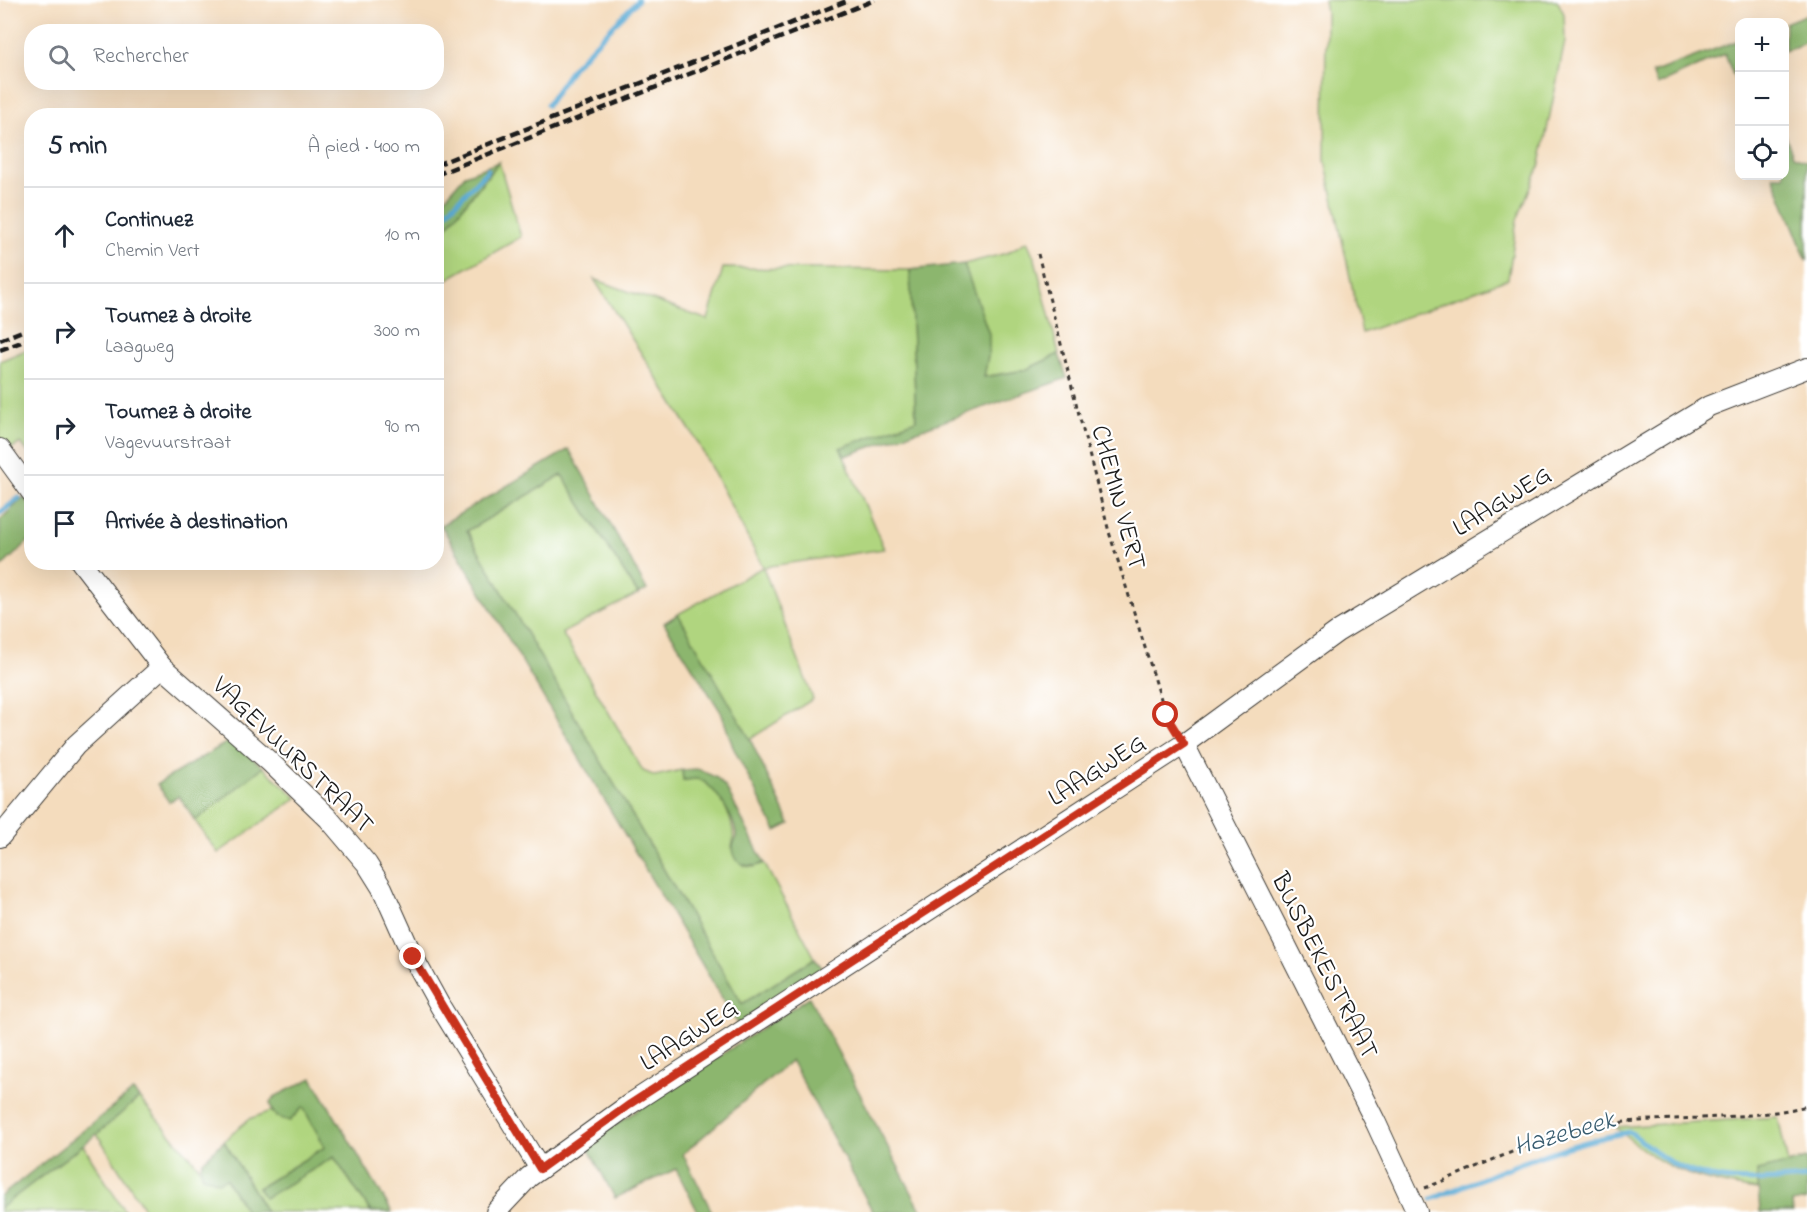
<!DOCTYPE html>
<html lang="fr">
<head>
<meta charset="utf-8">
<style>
	:root { --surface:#fff; --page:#f6f6f7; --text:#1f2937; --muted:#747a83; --line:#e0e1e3 }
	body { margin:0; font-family:"Indie Flower",sans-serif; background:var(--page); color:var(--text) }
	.controls { position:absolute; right:18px; top:18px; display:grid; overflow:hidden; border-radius:12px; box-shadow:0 6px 24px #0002 }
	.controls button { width:54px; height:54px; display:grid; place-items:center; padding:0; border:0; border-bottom:2px solid var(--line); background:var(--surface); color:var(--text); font:30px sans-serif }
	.stop { position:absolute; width:18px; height:18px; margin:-14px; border:4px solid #c8321e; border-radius:50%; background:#fff }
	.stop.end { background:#c8321e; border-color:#fff; box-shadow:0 2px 6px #0008 }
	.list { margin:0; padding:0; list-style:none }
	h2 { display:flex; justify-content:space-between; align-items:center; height:78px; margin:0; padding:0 24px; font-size:26px }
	h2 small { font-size:20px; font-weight:400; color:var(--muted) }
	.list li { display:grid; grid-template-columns:39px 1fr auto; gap:18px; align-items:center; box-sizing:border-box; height:96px; padding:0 24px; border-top:2px solid var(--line) }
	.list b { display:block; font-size:22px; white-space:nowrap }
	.list p { margin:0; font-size:20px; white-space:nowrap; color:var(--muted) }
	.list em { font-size:20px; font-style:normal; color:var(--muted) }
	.icon { flex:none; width:33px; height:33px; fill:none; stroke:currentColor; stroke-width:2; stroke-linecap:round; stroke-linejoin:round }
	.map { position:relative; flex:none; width:1807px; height:1212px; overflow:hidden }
	.search { position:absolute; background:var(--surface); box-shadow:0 6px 24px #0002; left:24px; top:24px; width:420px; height:66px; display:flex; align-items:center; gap:15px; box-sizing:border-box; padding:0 21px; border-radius:24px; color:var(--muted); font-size:22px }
	.panel { position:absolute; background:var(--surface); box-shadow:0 6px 24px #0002; left:24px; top:108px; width:420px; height:462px; border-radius:24px }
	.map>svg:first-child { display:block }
	.green { fill:#b0d57f; stroke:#66784e; stroke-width:1.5 }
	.forest { fill:#8cb66e; stroke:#546945; stroke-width:1.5 }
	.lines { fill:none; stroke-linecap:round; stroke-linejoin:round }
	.stream { stroke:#5cacd6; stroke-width:5 }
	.minor-casing { stroke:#3c3934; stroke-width:22 }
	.path { stroke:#3c3934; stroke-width:3; stroke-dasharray:4.5 4.5; stroke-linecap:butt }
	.minor { stroke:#fff; stroke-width:20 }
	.rail { stroke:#1c1c1c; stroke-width:4.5; stroke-dasharray:9 4.5; stroke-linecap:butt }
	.route { stroke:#c8321e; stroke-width:8 }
	.labels { text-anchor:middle; stroke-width:4.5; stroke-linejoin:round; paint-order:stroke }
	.street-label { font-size:26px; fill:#1c1c1c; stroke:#fff }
	.water-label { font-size:27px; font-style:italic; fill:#395d70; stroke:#fff }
</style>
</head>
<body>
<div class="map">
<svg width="1807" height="1212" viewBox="0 0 1807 1212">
	<rect width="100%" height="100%" fill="#fff"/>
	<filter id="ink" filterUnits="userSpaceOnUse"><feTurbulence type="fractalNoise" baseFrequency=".0167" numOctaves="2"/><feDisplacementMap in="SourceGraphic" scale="12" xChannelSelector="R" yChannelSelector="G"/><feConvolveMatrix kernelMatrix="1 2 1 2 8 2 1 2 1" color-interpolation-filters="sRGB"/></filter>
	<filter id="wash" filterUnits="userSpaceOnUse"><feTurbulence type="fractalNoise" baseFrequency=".008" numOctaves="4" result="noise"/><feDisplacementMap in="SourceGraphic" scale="24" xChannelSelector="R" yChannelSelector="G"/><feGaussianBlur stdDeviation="1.35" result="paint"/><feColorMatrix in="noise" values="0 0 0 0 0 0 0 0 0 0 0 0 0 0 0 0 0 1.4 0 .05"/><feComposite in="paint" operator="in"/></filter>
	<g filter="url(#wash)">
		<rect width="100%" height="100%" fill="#f4dcbd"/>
		<g class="green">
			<polygon points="1324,0 1557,0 1564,14 1565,41 1540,164 1517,220 1508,279 1362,333 1325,160 1326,13"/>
			<polygon points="499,162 521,237 437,285 437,239"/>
			<polygon points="1027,241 1035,259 1059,354 1025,370 983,377 989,352 964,264 1007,253"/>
			<polygon points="723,268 910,270 916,420 841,449 884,549 763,567 813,699 750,739 678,614 763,567 697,441 594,279 708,320"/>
			<polygon points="31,348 31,456 21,443 8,450 0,438 0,361"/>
			<path d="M562,475L638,594L562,633L643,771L655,776L682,770L683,780C687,780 694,778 698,779C720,785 739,828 732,847L745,866L754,867L764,863L815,958L742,1004L467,531Z"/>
			<polygon points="263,767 297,798 218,853 195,821"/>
			<polygon points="139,1098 200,1168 203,1176 226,1179 246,1212 146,1212 97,1134"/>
			<polygon points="303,1107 325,1147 258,1188 265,1197 334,1157 371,1212 266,1212 224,1141 249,1119 271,1111 277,1117"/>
			<path d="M1778,1117L1788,1164L1757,1171V1190C1696,1181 1662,1170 1616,1127Z"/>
			<polygon points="83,1145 125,1212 0,1212 0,1208"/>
		</g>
		<g class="forest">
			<polygon points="1807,14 1807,42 1785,51 1785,23"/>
			<polygon points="1739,40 1739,91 1725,54 1657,85 1652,73"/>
			<polygon points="1785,134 1793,156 1807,161 1807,261 1773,176 1784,176"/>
			<polygon points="499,162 437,239 437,207 465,175"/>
			<polygon points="964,264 989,334 989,352 984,377 1025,370 1059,354 1067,378 845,456 840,448 916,420 910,270"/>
			<polygon points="569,449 647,590 638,594 562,475 467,531 742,1004 815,958 823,969 738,1025 441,525"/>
			<polygon points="24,497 31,507 31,539 0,568 0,520"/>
			<polygon points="678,614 750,739 790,824 776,831 733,747 721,712 664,623"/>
			<polygon points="231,740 263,767 195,821 179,796 169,802 157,784"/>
			<path d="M698,769L717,778L726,788L764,863C751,869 735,867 733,849C732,844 736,840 736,836C736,820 713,782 697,779C693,779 687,780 683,780L682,770Z"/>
			<polygon points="809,997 922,1212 873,1212 791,1060 683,1154 712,1212 698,1212 676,1169 615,1198 586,1144"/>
			<path d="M312,1078L392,1212H371L334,1157L265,1198L258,1188L325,1147L303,1107L290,1121C278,1118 272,1116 270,1103L274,1097Z"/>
			<polygon points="133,1091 139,1098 97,1134 0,1208 0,1197"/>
			<polygon points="224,1141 266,1212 246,1212 226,1179 218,1182 203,1176 200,1168 203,1161"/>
			<polygon points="1807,1159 1807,1200 1792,1203 1793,1212 1760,1212 1757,1171"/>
		</g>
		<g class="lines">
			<g class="stream">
				<polyline points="547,105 573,67 638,0"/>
				<polyline points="436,223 488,170"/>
				<polyline points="0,513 19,498"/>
				<path d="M1432,1199C1497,1172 1560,1144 1630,1132C1642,1141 1654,1152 1667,1160C1708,1186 1761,1182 1807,1178"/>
			</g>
		</g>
	</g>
	<g filter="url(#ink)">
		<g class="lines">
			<defs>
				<g id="minor">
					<polyline points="0,449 32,493"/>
					<polyline points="81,562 162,667 271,763 328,818 367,864 382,888 413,957 440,1006 540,1169"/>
					<polyline points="1184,744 1376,1123 1417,1212"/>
					<polyline points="0,837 76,745 162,667"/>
					<polyline points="496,1212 529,1177 630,1104 1184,744 1337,632 1709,406 1807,368"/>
				</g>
			</defs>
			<use href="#minor" class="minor-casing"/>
			<g class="path">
				<polyline points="1038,254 1109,532 1166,715 1175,729"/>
				<path d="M1425,1188C1484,1165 1552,1130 1615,1123C1680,1116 1744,1121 1807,1106"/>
			</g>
			<use href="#minor" class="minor"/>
			<g class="rail">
				<polyline points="436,165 849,0"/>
				<polyline points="436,175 875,0"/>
				<polyline points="0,340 32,327"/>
				<polyline points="0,350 32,338"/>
			</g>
		</g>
	</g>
	<g class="lines" filter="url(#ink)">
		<polyline class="route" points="413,957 540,1169 630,1104 1184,744 1166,715"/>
	</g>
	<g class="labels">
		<g class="street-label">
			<text transform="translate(1120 497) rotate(75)" y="9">CHEMIN VERT</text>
			<text transform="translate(1501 500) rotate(-32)" y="9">LAAGWEG</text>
			<text transform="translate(294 754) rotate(44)" y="9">VAGEVUURSTRAAT</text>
			<text transform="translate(1096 769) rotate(-33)" y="9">LAAGWEG</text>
			<text transform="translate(1326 965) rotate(63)" y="9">BUSBEKESTRAAT</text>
			<text transform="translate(688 1034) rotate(-33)" y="9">LAAGWEG</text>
		</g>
		<g class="water-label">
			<text transform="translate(1564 1132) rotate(-16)" y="9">Hazebeek</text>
		</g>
	</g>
</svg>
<div class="controls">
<button>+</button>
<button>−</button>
<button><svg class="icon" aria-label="locate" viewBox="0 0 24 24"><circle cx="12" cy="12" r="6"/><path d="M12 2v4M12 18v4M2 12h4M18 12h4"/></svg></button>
</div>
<div class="stop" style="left:1166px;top:715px"></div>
<div class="stop end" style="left:413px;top:957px"></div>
<div class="search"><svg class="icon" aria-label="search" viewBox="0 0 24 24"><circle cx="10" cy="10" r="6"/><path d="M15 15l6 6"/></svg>Rechercher</div>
<section class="panel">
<h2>5 min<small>À pied · 400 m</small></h2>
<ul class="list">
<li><svg class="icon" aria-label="ahead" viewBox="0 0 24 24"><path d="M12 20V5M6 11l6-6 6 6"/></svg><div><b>Continuez</b><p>Chemin Vert</p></div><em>10 m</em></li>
<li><svg class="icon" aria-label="right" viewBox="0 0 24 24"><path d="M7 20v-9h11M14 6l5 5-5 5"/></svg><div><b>Tournez à droite</b><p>Laagweg</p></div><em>300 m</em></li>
<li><svg class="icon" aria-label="right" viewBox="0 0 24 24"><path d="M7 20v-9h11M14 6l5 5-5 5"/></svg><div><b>Tournez à droite</b><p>Vagevuurstraat</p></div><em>90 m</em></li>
<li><svg class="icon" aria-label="arrive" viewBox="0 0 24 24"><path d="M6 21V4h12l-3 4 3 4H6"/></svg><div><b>Arrivée à destination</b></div></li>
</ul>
</section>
</div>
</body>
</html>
